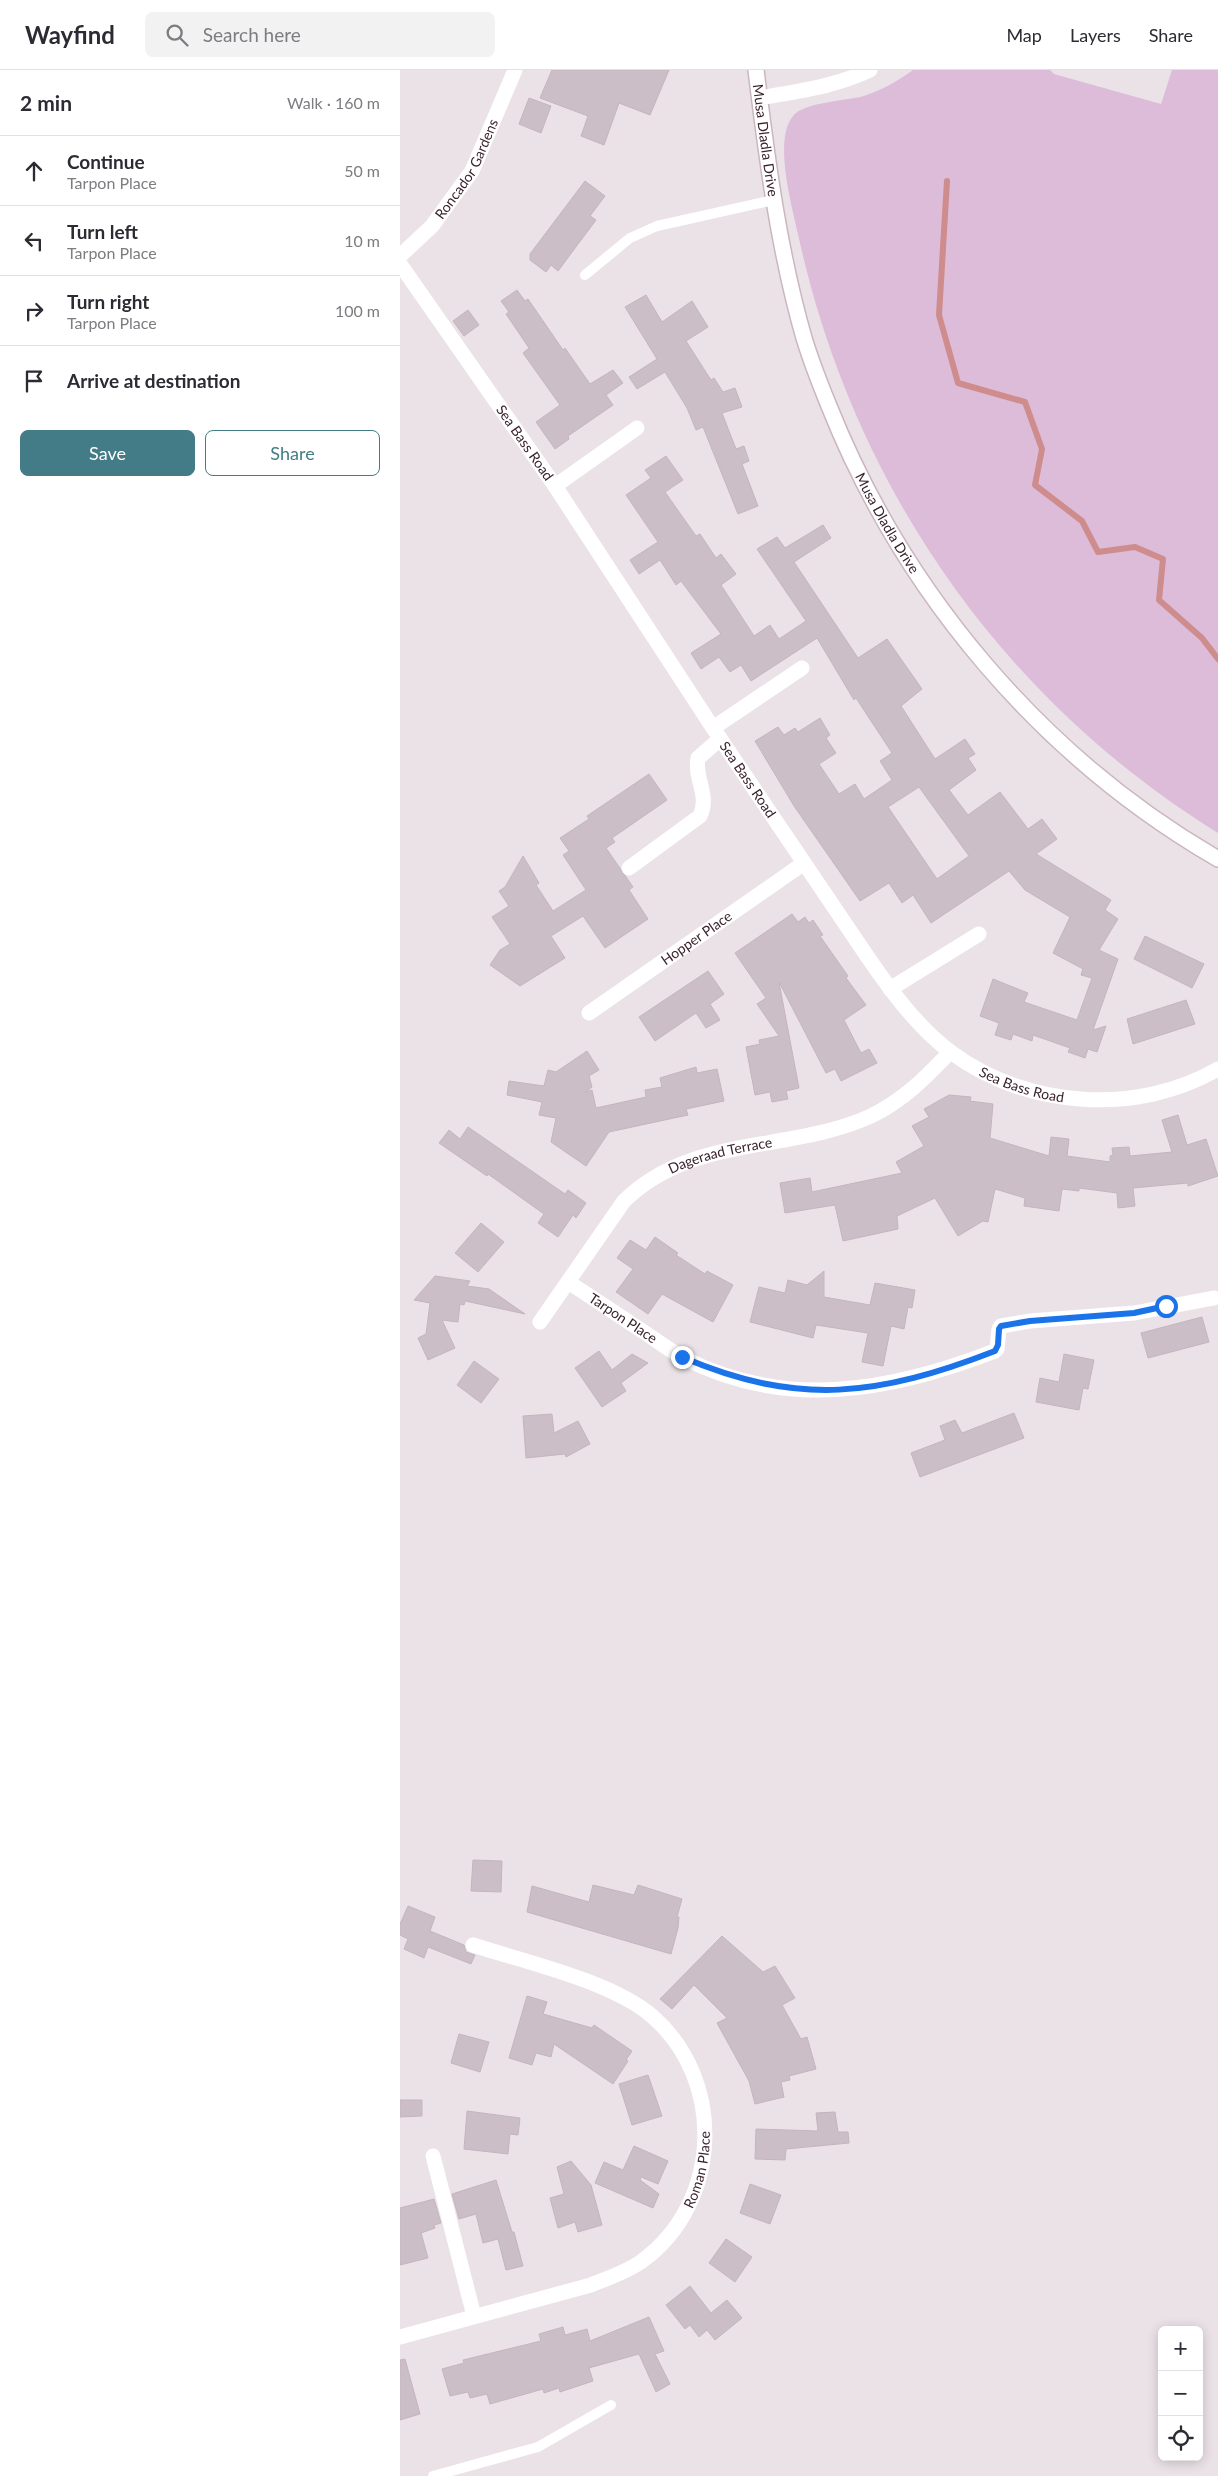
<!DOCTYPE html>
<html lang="en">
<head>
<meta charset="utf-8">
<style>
	:root { --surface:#fff; --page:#f2f2f3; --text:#2b2b33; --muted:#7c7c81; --line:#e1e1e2; --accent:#437c86 }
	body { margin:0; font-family:Lato,sans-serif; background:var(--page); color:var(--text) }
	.controls { position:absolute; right:15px; bottom:15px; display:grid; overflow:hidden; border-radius:8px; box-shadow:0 2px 12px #0003 }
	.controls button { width:45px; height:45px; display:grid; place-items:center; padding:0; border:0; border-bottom:1px solid var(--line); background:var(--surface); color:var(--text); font:25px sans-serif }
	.stop { position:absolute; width:15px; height:15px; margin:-11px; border:4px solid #1a73e8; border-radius:50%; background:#fff }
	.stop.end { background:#1a73e8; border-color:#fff; box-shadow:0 1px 5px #0008 }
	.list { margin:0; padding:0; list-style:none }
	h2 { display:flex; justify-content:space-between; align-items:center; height:65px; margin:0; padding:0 20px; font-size:21px }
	h2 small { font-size:16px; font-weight:400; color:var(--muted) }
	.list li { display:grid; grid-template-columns:32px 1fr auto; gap:15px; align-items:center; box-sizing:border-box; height:70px; padding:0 20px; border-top:1px solid var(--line) }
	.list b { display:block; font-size:19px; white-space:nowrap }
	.list p { margin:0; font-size:16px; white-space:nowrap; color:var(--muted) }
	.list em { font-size:16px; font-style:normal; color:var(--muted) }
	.actions { display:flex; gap:10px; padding:15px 20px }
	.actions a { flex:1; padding:11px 0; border:1px solid var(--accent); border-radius:8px; text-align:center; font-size:18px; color:var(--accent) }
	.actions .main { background:var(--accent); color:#fff }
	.icon { flex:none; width:28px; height:28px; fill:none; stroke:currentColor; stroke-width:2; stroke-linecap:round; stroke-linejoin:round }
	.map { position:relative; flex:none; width:818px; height:2406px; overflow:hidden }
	header { display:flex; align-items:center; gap:30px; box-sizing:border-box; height:70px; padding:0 25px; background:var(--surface); border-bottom:1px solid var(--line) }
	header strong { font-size:24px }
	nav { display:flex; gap:28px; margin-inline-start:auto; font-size:18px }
	.search { width:350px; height:45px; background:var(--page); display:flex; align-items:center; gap:12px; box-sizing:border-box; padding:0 18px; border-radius:8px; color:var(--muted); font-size:19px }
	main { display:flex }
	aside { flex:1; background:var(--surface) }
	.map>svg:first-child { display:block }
	.green { fill:#dcbcd8 }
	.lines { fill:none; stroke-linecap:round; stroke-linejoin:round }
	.stream { stroke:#ce8c8c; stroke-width:6 }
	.building { fill:#ccbec6; stroke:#c5b4be; fill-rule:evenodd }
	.secondary-casing { stroke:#cbb6c0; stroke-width:18 }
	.lane { stroke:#fff; stroke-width:10 }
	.street { stroke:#fff; stroke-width:15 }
	.secondary { stroke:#fff; stroke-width:15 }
	.route { stroke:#1a73e8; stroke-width:6 }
	.labels { text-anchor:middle; stroke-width:4; stroke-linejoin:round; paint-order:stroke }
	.street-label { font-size:14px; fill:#3b232d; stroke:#f8f2f6 }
</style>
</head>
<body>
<header>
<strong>Wayfind</strong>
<div class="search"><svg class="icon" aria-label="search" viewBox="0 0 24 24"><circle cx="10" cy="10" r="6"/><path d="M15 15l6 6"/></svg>Search here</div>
<nav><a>Map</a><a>Layers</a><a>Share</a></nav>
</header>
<main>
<aside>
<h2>2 min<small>Walk · 160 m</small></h2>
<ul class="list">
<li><svg class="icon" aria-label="ahead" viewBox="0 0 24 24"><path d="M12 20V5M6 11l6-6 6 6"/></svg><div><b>Continue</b><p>Tarpon Place</p></div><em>50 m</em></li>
<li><svg class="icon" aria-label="left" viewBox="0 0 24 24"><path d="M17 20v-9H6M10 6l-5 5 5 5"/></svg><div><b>Turn left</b><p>Tarpon Place</p></div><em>10 m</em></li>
<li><svg class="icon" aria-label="right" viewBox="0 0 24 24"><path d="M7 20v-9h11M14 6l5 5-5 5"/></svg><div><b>Turn right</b><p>Tarpon Place</p></div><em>100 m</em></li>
<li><svg class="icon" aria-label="arrive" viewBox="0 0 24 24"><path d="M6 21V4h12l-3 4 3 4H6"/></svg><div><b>Arrive at destination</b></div></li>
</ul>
<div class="actions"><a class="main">Save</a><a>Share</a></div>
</aside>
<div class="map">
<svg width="818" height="2406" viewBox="0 0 818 2406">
	<rect width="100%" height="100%" fill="#ebe2e8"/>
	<path class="green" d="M513,0H650L654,4L761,34L772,0H818V763C600,628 452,414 398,164C392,136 373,70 393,46C404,32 445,31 464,26C482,20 498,11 513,0Z"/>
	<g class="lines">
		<polyline class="stream" points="547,111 539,245 558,313 625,332 642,379 635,415 682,451 698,482 735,477 763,489 759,530 802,568 818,589"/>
	</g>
	<g class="building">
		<polygon points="152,0 269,0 250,45 219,33 204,75 181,66 188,46 140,28"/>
		<polygon points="129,28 151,36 141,63 119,54"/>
		<polygon points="185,111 205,126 190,146 196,150 158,201 151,195 146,202 130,190 130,184"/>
		<polygon points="117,220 125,231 128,229 163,280 165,278 190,314 213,300 223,313 206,325 213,335 168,366 169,369 155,379 136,352 160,335 123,283 129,278 106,244 109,242 101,231"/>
		<polygon points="246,225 262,252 292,231 308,257 286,271 311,310 314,308 323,322 335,318 342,337 322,343 336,379 344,376 349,391 342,394 358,436 338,444 303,357 296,360 287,338 265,302 237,319 229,307 257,289 225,237"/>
		<polygon points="68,240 79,255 64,266 53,251"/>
		<path d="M266,386L283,410L265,422L296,466L300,464L316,488L321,484L336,504L321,515L354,566L370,555L379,569L406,551L357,479L377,467L385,478L423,455L431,468L394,492L458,588L487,569L522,619L501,636L535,689L565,669L575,684L568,688L576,700L549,720L568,745L600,722L628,759L642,749L657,769L636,784L711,830L705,840L718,849L699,880L718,889L693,960L706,956L697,982L688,979L685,988L668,982L670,978L633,965L632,971L613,964L611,970L595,965L599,953L580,946L593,909L628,923L624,932L677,950L692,908L681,905L683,899L653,883L670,847L625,820L609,801L531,853L513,825L502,833L489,813L460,831L394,736L355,671L378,657L384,665L395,658L398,662L420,648L430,665L426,668L436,683L419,694L439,724L455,714L464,729L492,710L480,691L492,683L456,628L454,630L417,568L351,611L341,595L330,602L319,587L301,599L291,583L321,564L281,511L276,515L260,490L239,504L230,490L258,472L226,425L251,408L245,400ZM519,717L569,786L537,809L488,737Z"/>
		<polygon points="249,704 267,730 212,768 215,772 206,778 233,817 229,820 248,849 205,878 183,846 151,866 165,888 120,916 90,895 100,880 110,874 92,847 109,836 99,821 105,817 123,786 139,813 136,815 153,841 186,820 163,785 169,781 160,768 189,749 187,746"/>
		<polygon points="392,844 398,852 405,847 409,853 413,850 423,865 420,866 448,906 446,908 466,935 444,950 461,983 469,979 477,993 441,1011 435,999 426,1003 379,912 399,1018 386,1021 388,1029 372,1032 370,1022 355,1025 346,977 360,974 359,970 379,966 357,934 366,928 335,883"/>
		<polygon points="745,866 804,894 792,918 734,889"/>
		<polygon points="308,901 324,924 310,934 320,950 306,958 296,943 255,971 239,947"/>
		<polygon points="786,930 795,954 733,974 727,949"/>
		<polygon points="187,981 199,1000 189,1006 192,1017 185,1022 192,1020 196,1038 246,1027 245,1020 262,1017 260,1008 296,997 297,1003 317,999 324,1031 286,1039 288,1045 209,1062 186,1096 151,1072 156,1048 139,1045 142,1032 107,1025 109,1011 144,1016 148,1000 156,1002"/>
		<polygon points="549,1025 571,1027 570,1031 593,1034 590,1068 649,1086 651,1067 669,1069 667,1086 710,1092 710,1086 713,1085 712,1078 729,1077 730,1086 772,1082 762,1050 778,1045 787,1075 806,1069 818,1106 788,1116 788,1113 733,1118 735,1136 718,1138 717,1123 679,1118 679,1121 662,1119 659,1141 624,1136 625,1128 595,1119 588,1152 583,1151 558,1166 535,1128 497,1146 498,1159 443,1171 435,1135 385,1143 380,1113 410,1108 412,1122 502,1103 496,1092 524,1076 512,1056 529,1047 524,1039"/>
		<polygon points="68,1057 165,1124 168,1120 186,1133 176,1148 173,1145 158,1167 138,1153 144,1144 88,1104 87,1106 39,1073 49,1060 60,1069"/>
		<polygon points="81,1153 104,1172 78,1202 55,1183"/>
		<polygon points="255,1167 278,1183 276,1185 305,1204 307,1201 333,1215 313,1252 262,1224 248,1244 216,1222 233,1199 217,1188 230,1170 246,1180"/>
		<polygon points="424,1201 424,1227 470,1235 475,1213 515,1220 512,1238 508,1237 504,1259 491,1256 483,1296 462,1292 468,1263 416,1255 413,1268 350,1252 359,1217 385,1223 388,1210 407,1215"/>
		<polygon points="35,1206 70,1211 67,1216 89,1219 125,1244 65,1231 64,1235 60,1234 58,1252 42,1250 55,1278 28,1290 18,1268 26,1264 30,1233 14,1230"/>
		<polygon points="802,1247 809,1272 748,1288 741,1263"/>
		<polygon points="199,1281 212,1300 232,1284 248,1293 221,1313 226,1321 202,1337 175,1298"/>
		<polygon points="664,1284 694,1290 688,1319 683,1318 679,1340 636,1332 640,1308 659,1312"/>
		<polygon points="74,1291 99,1309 81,1333 57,1315"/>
		<polygon points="614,1343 624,1368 520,1407 511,1383 545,1370 540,1356 555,1350 562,1363"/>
		<polygon points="152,1344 154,1363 178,1351 190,1374 166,1387 165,1384 126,1388 123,1346"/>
		<polygon points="73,1790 102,1791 101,1822 71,1821"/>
		<polygon points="193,1815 234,1825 238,1815 282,1829 277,1847 279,1847 278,1858 271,1884 127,1842 132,1816 189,1832"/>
		<polygon points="8,1836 35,1847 30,1861 64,1875 66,1882 75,1885 71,1894 28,1877 24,1888 4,1879 8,1869 0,1865 0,1854"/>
		<polygon points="322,1866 363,1902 375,1896 395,1928 382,1935 401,1969 407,1967 416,1999 389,2006 390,2010 381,2012 384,2027 355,2034 349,2011 317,1953 327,1948 294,1915 272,1939 260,1929"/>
		<polygon points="127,1926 147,1932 143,1944 192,1958 194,1955 232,1981 226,1990 228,1991 213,2014 154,1974 151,1987 136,1983 132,1995 109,1988"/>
		<polygon points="59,1964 89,1972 80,2002 51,1993"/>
		<polygon points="248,2005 262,2046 232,2055 219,2014"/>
		<polygon points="0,2030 22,2030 22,2046 0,2047"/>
		<polygon points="67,2041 120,2048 118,2065 110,2064 108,2084 64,2079"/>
		<polygon points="435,2042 438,2062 448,2062 449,2073 386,2079 385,2090 355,2089 356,2059 418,2061 416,2043"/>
		<polygon points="234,2076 268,2091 258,2114 241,2107 240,2110 259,2124 253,2138 195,2113 204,2092 223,2100"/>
		<polygon points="171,2091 191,2115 202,2155 178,2162 175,2152 158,2158 150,2128 164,2124 157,2097"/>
		<polygon points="96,2110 112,2162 114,2162 123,2196 106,2200 98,2169 83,2173 76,2144 59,2149 52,2124"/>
		<polygon points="350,2114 381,2125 370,2154 340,2143"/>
		<polygon points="34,2129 41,2153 34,2155 35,2158 21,2163 28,2188 0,2195 0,2138"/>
		<polygon points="326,2169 352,2187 335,2212 309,2193"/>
		<polygon points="290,2216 311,2243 327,2230 342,2248 315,2270 307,2260 299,2267 290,2255 285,2259 266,2235"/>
		<polygon points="249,2247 264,2281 255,2284 270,2314 256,2322 239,2284 189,2298 193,2311 160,2322 159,2318 144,2323 143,2319 90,2334 87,2324 70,2328 68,2322 50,2326 42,2299 64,2293 63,2290 141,2271 139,2264 163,2257 165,2265 187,2259 190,2271"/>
		<polygon points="5,2289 20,2344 0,2350 0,2290"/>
	</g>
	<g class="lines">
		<defs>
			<g id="secondary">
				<path id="s7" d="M356,0C367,90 379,181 404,268C411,291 420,314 429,336C504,524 642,687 818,789"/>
			</g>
		</defs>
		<use href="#secondary" class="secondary-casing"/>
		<g class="lane">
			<polyline points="185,205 230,168 257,156 374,130"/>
			<polyline points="33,2406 138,2377 211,2335"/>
		</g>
		<g class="street">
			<path d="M360,28C398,21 434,17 470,0"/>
			<path id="s1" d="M0,186L32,156L72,101L115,0"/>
			<path id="s2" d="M0,194L155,416L313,658L467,886C491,921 518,958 552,983C627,1038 737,1046 818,999"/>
			<polyline points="155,416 237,358"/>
			<polyline points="313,658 402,598"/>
			<path d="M229,798L300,746C310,725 294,709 298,688L320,669"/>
			<polyline points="490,919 579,864"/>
			<path id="s3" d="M189,943L404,793"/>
			<path id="s4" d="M168,1212C193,1228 218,1245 244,1262C256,1270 269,1280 282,1287C385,1341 492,1321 595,1281L597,1279L599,1259L601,1256L630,1251L734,1243L814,1228"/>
			<path id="s5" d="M140,1252L224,1131C292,1064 390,1083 471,1046C504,1030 526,1007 550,982"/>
			<polyline points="33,2086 74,2246"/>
			<path id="s6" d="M0,2267L191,2215C208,2208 227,2202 242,2191C322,2133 326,2010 252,1946C211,1911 125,1892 73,1875"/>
		</g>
		<use href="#secondary" class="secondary"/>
	</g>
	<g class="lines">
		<path class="route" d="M282,1287C399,1337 479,1326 595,1281L598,1275L599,1259L601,1256L630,1251L734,1243L766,1236"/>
	</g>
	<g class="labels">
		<g class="street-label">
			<text dy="5" stroke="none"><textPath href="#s7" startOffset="71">Musa Dladla Drive</textPath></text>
			<text dy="5" stroke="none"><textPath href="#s1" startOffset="111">Roncador Gardens</textPath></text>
			<text dy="5" stroke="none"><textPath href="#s2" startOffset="218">Sea Bass Road</textPath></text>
			<text dy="5" stroke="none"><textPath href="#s7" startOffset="476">Musa Dladla Drive</textPath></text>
			<text dy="5" stroke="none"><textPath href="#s2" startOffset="622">Sea Bass Road</textPath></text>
			<text dy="5" stroke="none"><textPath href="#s3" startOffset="131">Hopper Place</textPath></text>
			<text dy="5" stroke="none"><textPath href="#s2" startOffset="1042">Sea Bass Road</textPath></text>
			<text dy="5" stroke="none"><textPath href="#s5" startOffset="256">Dageraad Terrace</textPath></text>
			<text dy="5" stroke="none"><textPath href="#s4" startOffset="66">Tarpon Place</textPath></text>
			<text dy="5" stroke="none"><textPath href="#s6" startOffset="365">Roman Place</textPath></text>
		</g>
	</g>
</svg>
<div class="controls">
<button>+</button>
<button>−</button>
<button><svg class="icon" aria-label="locate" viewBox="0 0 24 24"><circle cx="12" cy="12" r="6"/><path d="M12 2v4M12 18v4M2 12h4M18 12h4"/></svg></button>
</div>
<div class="stop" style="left:766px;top:1236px"></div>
<div class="stop end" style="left:282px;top:1287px"></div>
</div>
</main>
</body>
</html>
